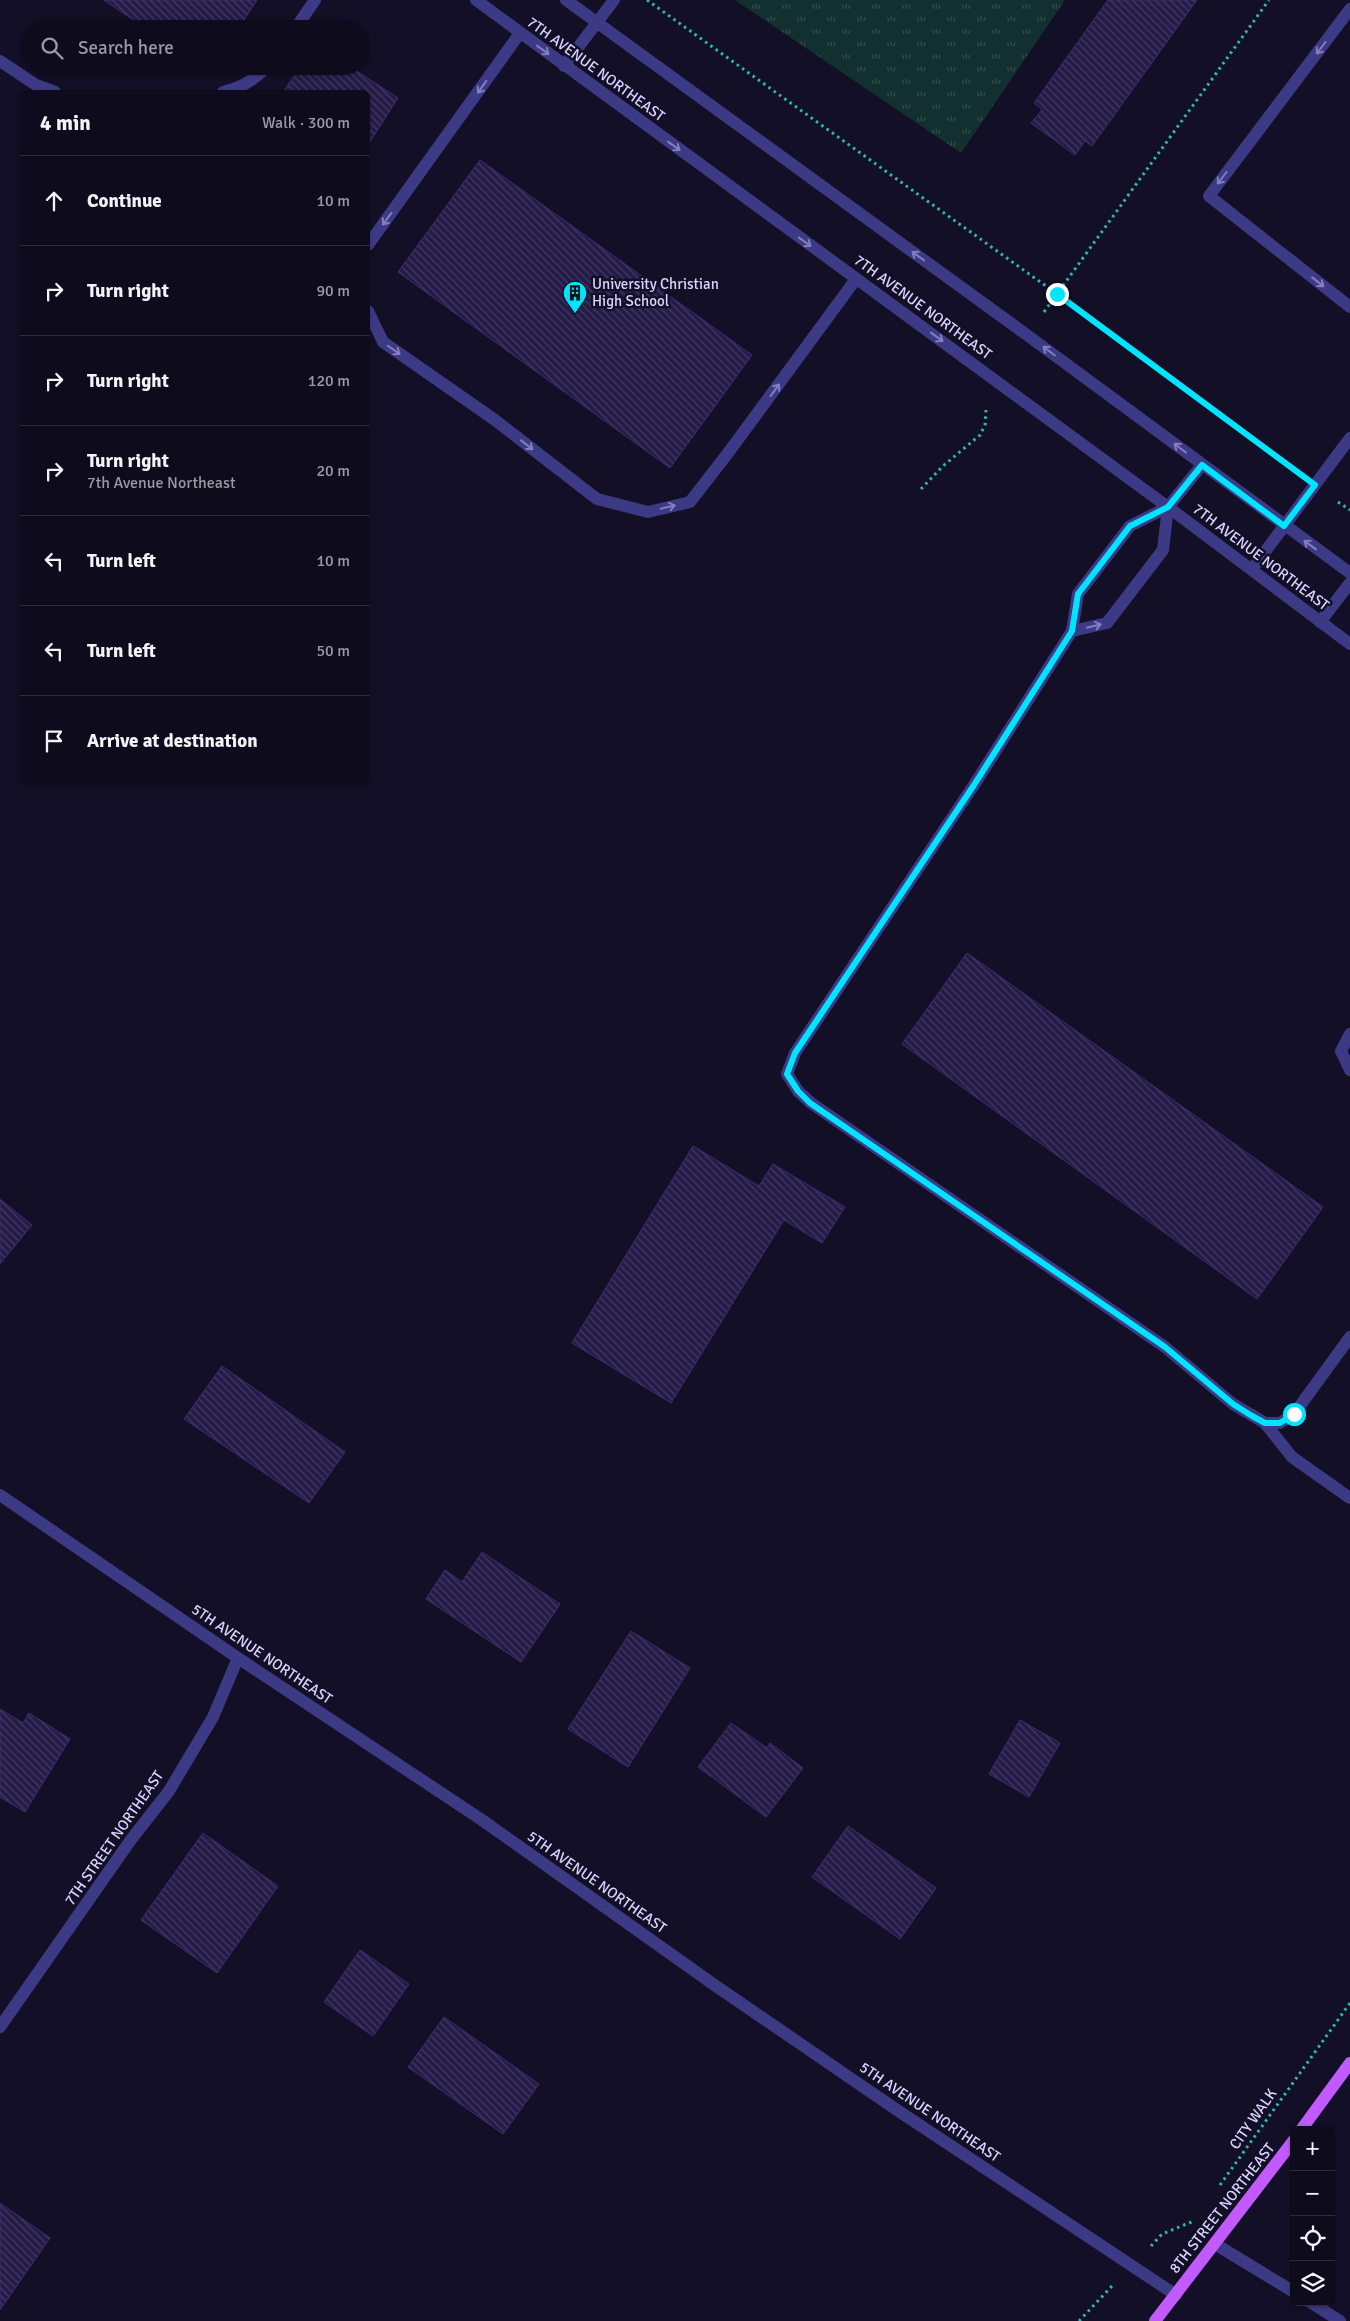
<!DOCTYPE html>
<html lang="en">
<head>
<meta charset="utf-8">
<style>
	:root { --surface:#0e0b1c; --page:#1c1929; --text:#f1f3f6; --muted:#9b9ba3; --line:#2e2b3b }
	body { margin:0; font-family:Signika,sans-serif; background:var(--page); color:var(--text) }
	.controls { position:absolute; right:15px; bottom:15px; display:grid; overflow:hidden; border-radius:8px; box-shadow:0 1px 4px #0004 }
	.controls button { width:45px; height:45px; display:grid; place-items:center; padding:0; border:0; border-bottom:1px solid var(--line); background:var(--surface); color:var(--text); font:25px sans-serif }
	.stop { position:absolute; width:15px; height:15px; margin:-11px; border:4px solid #00e5ff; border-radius:50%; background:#fff }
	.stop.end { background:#00e5ff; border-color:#fff; box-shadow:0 1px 5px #0008 }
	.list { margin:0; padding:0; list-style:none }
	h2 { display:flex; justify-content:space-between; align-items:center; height:65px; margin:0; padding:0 20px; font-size:21px }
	h2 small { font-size:16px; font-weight:400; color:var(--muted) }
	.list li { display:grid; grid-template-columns:32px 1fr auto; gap:15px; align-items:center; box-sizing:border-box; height:90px; padding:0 20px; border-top:1px solid var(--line) }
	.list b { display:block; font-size:19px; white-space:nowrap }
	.list p { margin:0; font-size:16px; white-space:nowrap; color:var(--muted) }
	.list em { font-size:16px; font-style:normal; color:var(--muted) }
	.icon { flex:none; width:28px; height:28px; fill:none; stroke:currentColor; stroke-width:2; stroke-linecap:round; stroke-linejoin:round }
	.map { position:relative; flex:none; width:1350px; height:2321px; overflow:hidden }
	.search { position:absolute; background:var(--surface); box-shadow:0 1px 4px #0004; left:20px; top:20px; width:350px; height:55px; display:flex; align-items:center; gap:12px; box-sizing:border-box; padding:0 18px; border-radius:28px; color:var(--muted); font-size:19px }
	.panel { position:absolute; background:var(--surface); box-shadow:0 1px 4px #0004; left:20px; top:90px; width:350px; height:695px; border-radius:8px }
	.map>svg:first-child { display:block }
	.grass { fill:url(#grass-tufts) }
	.building { fill:url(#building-back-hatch); stroke:#3b2d73 }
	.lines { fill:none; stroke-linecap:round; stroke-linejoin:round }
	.path { stroke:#2fb8b0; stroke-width:3; stroke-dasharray:2.5 4; stroke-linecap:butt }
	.minor { stroke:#3d3a85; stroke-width:12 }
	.major { stroke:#c25bff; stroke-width:12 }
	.oneway { stroke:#837fbc }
	.route { stroke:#00e5ff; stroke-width:6 }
	.labels { text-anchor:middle; stroke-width:5; stroke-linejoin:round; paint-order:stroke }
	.street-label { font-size:15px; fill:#d9d4ff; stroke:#130f26 }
	.poi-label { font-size:15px; fill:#d9d4ff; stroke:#130f26; text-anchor:start }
</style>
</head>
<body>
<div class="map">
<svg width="1350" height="2321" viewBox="0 0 1350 2321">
	<defs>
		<pattern id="grass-tufts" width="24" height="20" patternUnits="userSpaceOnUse" patternTransform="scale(1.25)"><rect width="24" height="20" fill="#12302f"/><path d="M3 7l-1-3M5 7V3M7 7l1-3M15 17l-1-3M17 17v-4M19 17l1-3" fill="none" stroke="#344d4e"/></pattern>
		<pattern id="building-back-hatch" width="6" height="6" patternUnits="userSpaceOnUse" patternTransform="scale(1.25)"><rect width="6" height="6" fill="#241b47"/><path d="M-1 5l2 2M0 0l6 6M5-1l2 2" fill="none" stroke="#433b63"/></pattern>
	</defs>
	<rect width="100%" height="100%" fill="#130f26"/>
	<polygon class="grass" points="735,0 1065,0 961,153"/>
	<g class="building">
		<polygon points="104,0 257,0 238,29 147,29"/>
		<polygon points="1108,0 1197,0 1092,146 1085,141 1075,155 1031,123 1042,110 1034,103"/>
		<polygon points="301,66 349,66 398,98 368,145 368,92 283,92"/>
		<polygon points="480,160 752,355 670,468 398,272"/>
		<polygon points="967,953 1323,1207 1257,1299 902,1044"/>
		<polygon points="693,1146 759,1186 773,1164 845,1207 822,1243 784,1220 671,1403 572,1343"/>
		<polygon points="0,1199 32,1225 0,1264"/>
		<polygon points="222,1366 345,1452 309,1503 184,1419"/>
		<polygon points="482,1552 560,1604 521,1662 426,1599 445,1570 462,1582"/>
		<polygon points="631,1631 690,1668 628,1767 568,1729"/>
		<polygon points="0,1709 23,1723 29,1713 70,1739 25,1812 0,1797"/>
		<polygon points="1020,1720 1060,1743 1029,1797 989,1774"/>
		<polygon points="731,1723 767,1748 770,1743 803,1768 766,1817 698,1767"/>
		<polygon points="848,1826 936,1888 900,1939 812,1877"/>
		<polygon points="203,1833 278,1886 217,1973 141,1920"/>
		<polygon points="360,1950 409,1984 373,2036 324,2002"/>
		<polygon points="444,2017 539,2084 503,2134 408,2067"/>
		<polygon points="0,2203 50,2238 0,2310"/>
	</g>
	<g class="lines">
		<g class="path">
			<polyline points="647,0 1057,294 1293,469"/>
			<polyline points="1044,312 1269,0"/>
			<polyline points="921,489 943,466 980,435 985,425 986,410"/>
			<polyline points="1338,502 1350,510"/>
			<polyline points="1220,2185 1350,2003"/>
			<polyline points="1151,2246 1162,2234 1194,2221"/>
			<polyline points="1079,2321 1112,2286"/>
		</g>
		<g class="minor">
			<polyline points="476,0 1168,507 1350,644"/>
			<polyline points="566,0 1027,335 1350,573"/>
			<polyline points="1350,9 1209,196 1350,307"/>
			<polyline points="295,29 315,0"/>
			<polyline points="0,61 36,85 55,92"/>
			<polyline points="564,66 614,0"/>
			<path d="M223,92C240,88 256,79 268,66"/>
			<polyline points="368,245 520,33"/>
			<polyline points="368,311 383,342 495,420 597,499 648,512 690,502 728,453 856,279"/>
			<polyline points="1168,507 1163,550 1107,623 1072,631 1078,594 1130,526 1168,507 1202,465"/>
			<polyline points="1252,569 1350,438"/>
			<polyline points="1320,622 1350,583"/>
			<polyline points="1072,631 974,785 795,1053 787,1074 798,1091 811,1103 1165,1347 1233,1404 1265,1423 1280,1423 1294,1414 1350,1337"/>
			<polyline points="1350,1034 1341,1051 1350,1070"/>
			<polyline points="1265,1423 1292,1457 1350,1498"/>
			<polyline points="0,1495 238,1658 482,1820 713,1984 897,2110 1176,2295"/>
			<polyline points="0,2027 130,1841 169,1791 213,1717 238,1658"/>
			<polyline points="1215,2244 1294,2292"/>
			<polyline points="1310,2302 1340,2321"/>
		</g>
		<g class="major">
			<polyline points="1301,2130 1350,2063"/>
			<polyline points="1155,2321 1294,2140"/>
		</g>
	</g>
	<defs><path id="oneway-shaft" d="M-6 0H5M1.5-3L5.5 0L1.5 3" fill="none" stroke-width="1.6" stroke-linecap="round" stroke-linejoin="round" transform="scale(1.25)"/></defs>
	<g class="oneway">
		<use href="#oneway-shaft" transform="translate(1321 48) rotate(127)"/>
		<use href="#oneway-shaft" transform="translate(543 50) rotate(36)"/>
		<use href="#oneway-shaft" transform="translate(482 87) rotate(125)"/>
		<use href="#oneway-shaft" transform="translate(674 146) rotate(36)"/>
		<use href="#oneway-shaft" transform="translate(1222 178) rotate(127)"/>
		<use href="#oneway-shaft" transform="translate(387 219) rotate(126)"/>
		<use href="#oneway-shaft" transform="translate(805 242) rotate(36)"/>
		<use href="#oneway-shaft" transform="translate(918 256) rotate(-144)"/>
		<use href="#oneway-shaft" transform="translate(1318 282) rotate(38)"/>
		<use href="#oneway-shaft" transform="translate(937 337) rotate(36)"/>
		<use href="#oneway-shaft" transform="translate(394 350) rotate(35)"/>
		<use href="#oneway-shaft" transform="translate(1049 351) rotate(-143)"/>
		<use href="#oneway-shaft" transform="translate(775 390) rotate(-54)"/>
		<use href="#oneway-shaft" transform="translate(527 445) rotate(38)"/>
		<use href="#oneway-shaft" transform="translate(1180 448) rotate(-143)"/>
		<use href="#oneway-shaft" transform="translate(668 507) rotate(-13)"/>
		<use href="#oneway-shaft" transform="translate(1310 545) rotate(-144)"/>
		<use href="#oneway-shaft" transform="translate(1094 626) rotate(-13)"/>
	</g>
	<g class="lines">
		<polyline class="route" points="1057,294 1315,485 1284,526 1202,465 1168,507 1130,526 1078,594 1072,631 974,785 795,1053 787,1074 798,1091 810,1103 1165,1347 1233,1404 1252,1416 1265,1423 1280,1423 1294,1414"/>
	</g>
	<defs>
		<symbol id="building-pin" viewBox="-11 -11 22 30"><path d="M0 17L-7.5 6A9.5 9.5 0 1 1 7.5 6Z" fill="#00e5ff" stroke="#130f26"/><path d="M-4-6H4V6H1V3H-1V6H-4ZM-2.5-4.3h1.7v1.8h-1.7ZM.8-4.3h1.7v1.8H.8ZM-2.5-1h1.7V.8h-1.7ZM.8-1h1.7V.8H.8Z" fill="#111"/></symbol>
	</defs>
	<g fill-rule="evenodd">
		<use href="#building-pin" x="561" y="279" width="28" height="38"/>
	</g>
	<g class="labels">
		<g class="street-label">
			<text transform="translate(596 69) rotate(36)" y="5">7TH AVENUE NORTHEAST</text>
			<text transform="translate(923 307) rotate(36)" y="5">7TH AVENUE NORTHEAST</text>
			<text transform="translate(1261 557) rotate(37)" y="5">7TH AVENUE NORTHEAST</text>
			<text transform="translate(262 1654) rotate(34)" y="5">5TH AVENUE NORTHEAST</text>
			<text transform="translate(114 1838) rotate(-55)" y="5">7TH STREET NORTHEAST</text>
			<text transform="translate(597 1882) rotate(35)" y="5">5TH AVENUE NORTHEAST</text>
			<text transform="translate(930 2112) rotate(34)" y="5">5TH AVENUE NORTHEAST</text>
			<text transform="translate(1253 2119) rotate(-55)" y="5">CITY WALK</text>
			<text transform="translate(1222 2208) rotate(-52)" y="5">8TH STREET NORTHEAST</text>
		</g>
		<g class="poi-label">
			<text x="592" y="289">University Christian<tspan x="592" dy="17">High School</tspan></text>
		</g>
	</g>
</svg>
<div class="controls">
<button>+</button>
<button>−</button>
<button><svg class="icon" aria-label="locate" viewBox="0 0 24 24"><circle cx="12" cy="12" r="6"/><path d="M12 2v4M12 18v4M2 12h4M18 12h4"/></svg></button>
<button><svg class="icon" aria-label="layers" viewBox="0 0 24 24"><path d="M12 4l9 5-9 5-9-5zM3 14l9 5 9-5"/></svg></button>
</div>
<div class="stop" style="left:1294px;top:1414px"></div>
<div class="stop end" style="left:1057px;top:294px"></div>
<div class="search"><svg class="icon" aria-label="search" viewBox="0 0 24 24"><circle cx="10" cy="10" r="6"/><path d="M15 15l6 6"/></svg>Search here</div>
<section class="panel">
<h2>4 min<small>Walk · 300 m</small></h2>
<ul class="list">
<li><svg class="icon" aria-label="ahead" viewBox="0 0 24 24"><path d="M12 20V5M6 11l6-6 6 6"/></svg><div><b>Continue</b></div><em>10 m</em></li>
<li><svg class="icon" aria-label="right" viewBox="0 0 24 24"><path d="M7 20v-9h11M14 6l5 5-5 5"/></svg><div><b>Turn right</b></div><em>90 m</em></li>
<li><svg class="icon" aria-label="right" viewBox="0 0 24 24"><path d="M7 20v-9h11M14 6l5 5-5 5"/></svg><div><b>Turn right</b></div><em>120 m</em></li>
<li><svg class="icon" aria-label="right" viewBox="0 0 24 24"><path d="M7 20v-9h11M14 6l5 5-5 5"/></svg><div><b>Turn right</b><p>7th Avenue Northeast</p></div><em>20 m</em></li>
<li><svg class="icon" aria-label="left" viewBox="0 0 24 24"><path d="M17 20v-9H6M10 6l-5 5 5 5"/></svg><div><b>Turn left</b></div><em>10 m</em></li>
<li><svg class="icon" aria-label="left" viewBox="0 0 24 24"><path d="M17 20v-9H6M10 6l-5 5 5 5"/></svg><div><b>Turn left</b></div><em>50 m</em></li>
<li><svg class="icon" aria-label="arrive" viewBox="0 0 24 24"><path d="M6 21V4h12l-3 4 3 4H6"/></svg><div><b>Arrive at destination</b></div></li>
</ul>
</section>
</div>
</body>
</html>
